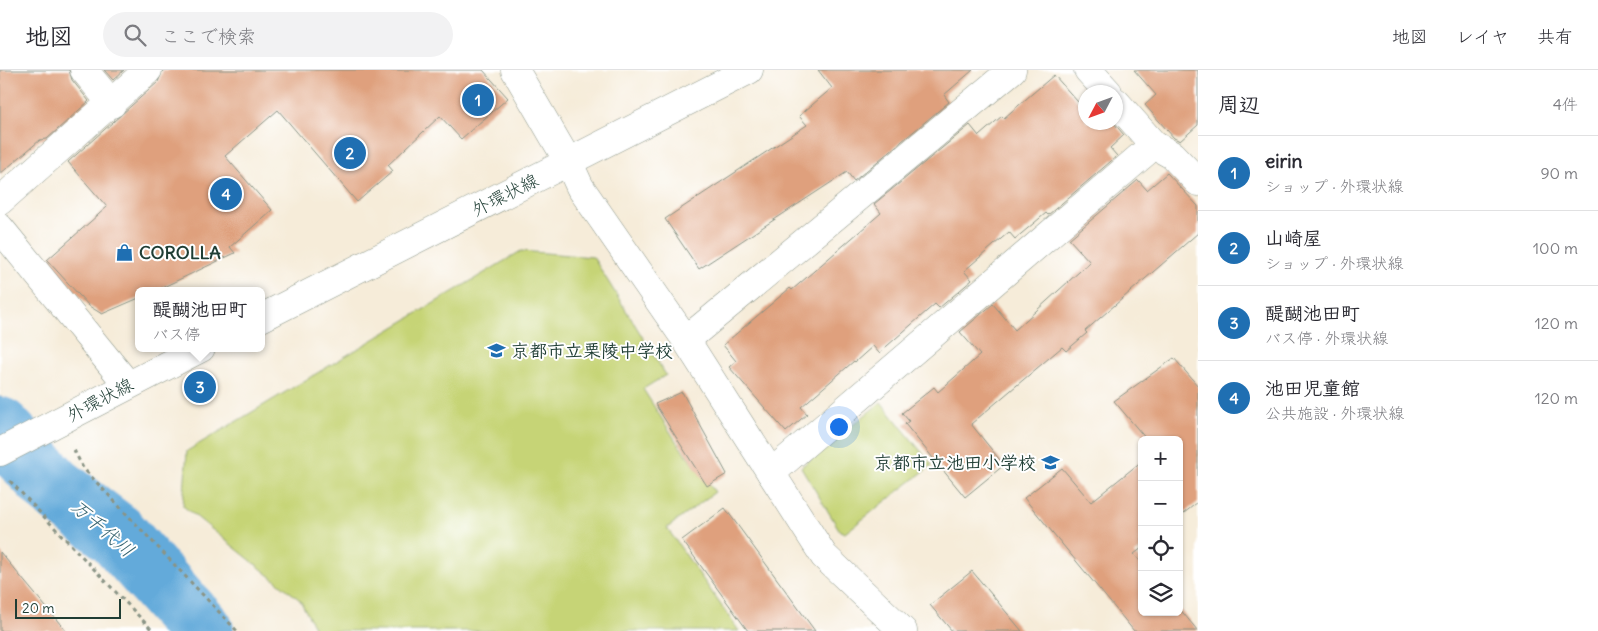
<!DOCTYPE html>
<html lang="ja">
<head>
<meta charset="utf-8">
<style>
	:root { --surface:#fff; --page:#f2f2f3; --text:#2b2b33; --muted:#7c7c81; --line:#e1e1e2; --accent:#1f6fb2 }
	body { margin:0; font-family:Delius,"Klee One",sans-serif; background:var(--page); color:var(--text) }
	.controls { position:absolute; right:15px; bottom:15px; display:grid; overflow:hidden; border-radius:8px; box-shadow:0 1px 4px #0004 }
	.controls button { width:45px; height:45px; display:grid; place-items:center; padding:0; border:0; border-bottom:1px solid var(--line); background:var(--surface); color:var(--text); font:25px sans-serif }
	.compass { position:absolute; left:1078px; top:15px; width:45px; height:45px; border-radius:50%; background:var(--surface); box-shadow:0 1px 4px #0004; rotate:229deg }
	.scale { position:absolute; left:15px; bottom:12px; width:106px; box-sizing:border-box; padding-left:5px; border:2px solid #1f3d34; border-top:0; font-size:14px; line-height:18px; white-space:nowrap; color:#1f3d34; -webkit-text-stroke:4px #fff; paint-order:stroke }
	.you { position:absolute; left:838px; top:356px; width:18px; height:18px; margin:-12px; border:4px solid #fff; border-radius:50%; background:#1a73e8; box-shadow:0 0 0 8px #1a73e833 }
	.badge { display:grid; place-items:center; width:32px; height:32px; border-radius:50%; background:var(--accent); color:#fff; font-size:16px; font-weight:700 }
	.pin { position:absolute; translate:-50% -50%; border:2px solid #fff; box-shadow:0 1px 5px #0006 }
	.popup { position:absolute; left:135px; top:217px; width:130px; height:65px; box-sizing:border-box; display:grid; place-content:center; border-radius:8px; background:var(--surface); filter:drop-shadow(0 1px 4px #0005); font-size:16px; white-space:nowrap; color:var(--muted) }
	.popup b { font-size:19px; color:var(--text) }
	.popup::after { content:''; position:absolute; left:50%; top:100%; margin-left:-10px; border:10px solid transparent; border-top-color:var(--surface) }
	.list { margin:0; padding:0; list-style:none }
	h2 { display:flex; justify-content:space-between; align-items:center; height:65px; margin:0; padding:0 20px; font-size:21px }
	h2 small { font-size:16px; font-weight:400; color:var(--muted) }
	.list li { display:grid; grid-template-columns:32px 1fr auto; gap:15px; align-items:center; box-sizing:border-box; height:75px; padding:0 20px; border-top:1px solid var(--line) }
	.list b { display:block; font-size:19px; white-space:nowrap }
	.list p { margin:0; font-size:16px; white-space:nowrap; color:var(--muted) }
	.list em { font-size:16px; font-style:normal; color:var(--muted) }
	.icon { flex:none; width:28px; height:28px; fill:none; stroke:currentColor; stroke-width:2; stroke-linecap:round; stroke-linejoin:round }
	.map { position:relative; flex:none; width:1198px; height:561px; overflow:hidden }
	header { display:flex; align-items:center; gap:30px; box-sizing:border-box; height:70px; padding:0 25px; background:var(--surface); border-bottom:1px solid var(--line) }
	header strong { font-size:24px }
	nav { display:flex; gap:28px; margin-inline-start:auto; font-size:18px }
	.search { width:350px; height:45px; background:var(--page); display:flex; align-items:center; gap:12px; box-sizing:border-box; padding:0 18px; border-radius:28px; color:var(--muted); font-size:19px }
	main { display:flex }
	aside { flex:1; background:var(--surface) }
	.map>svg:first-child { display:block }
	.green { fill:#c6d476; stroke:#728855 }
	.water { fill:#63aada; stroke:#417487 }
	.lines { fill:none; stroke-linecap:round; stroke-linejoin:round }
	.river { stroke:#63aada; stroke-width:64 }
	.building { fill:#dfa07d }
	.street-casing { stroke:#8a9486; stroke-width:29 }
	.secondary-casing { stroke:#8a9486; stroke-width:29 }
	.path { stroke:#8a9486; stroke-width:3; stroke-dasharray:4 4; stroke-linecap:butt }
	.street { stroke:#fff; stroke-width:28 }
	.secondary { stroke:#fff; stroke-width:28 }
	.labels { text-anchor:middle; stroke-width:4; stroke-linejoin:round; paint-order:stroke }
	.street-label { font-size:18px; fill:#1f3d34; stroke:#fff }
	.poi-label { font-size:18px; font-weight:bold; fill:#1f3d34; stroke:#fff; text-anchor:start }
	.water-label { font-size:19px; font-style:italic; fill:#37636e; stroke:#fff }
</style>
</head>
<body>
<header>
<strong>地図</strong>
<div class="search"><svg class="icon" aria-label="search" viewBox="0 0 24 24"><circle cx="10" cy="10" r="6"/><path d="M15 15l6 6"/></svg>ここで検索</div>
<nav><a>地図</a><a>レイヤ</a><a>共有</a></nav>
</header>
<main>
<div class="map">
<svg width="1198" height="561" viewBox="0 0 1198 561">
	<rect width="100%" height="100%" fill="#fff"/>
	<filter id="ink" filterUnits="userSpaceOnUse"><feTurbulence type="fractalNoise" baseFrequency=".02" numOctaves="2"/><feDisplacementMap in="SourceGraphic" scale="10" xChannelSelector="R" yChannelSelector="G"/><feConvolveMatrix kernelMatrix="1 2 1 2 8 2 1 2 1" color-interpolation-filters="sRGB"/></filter>
	<filter id="wash" filterUnits="userSpaceOnUse"><feTurbulence type="fractalNoise" baseFrequency=".0096" numOctaves="4" result="noise"/><feDisplacementMap in="SourceGraphic" scale="20" xChannelSelector="R" yChannelSelector="G"/><feGaussianBlur stdDeviation="1.12" result="paint"/><feColorMatrix in="noise" values="0 0 0 0 0 0 0 0 0 0 0 0 0 0 0 0 0 1.4 0 .05"/><feComposite in="paint" operator="in"/></filter>
	<g filter="url(#wash)">
		<rect width="100%" height="100%" fill="#f6ecd9"/>
		<g class="green">
			<polygon points="521,181 593,187 666,305 643,319 678,374 715,422 667,458 739,561 316,561 300,530 183,436 187,381"/>
			<polygon points="881,332 932,395 845,463 840,461 801,397"/>
		</g>
		<polygon class="water" points="0,326 224,561 177,561 54,417 0,357"/>
		<g class="lines">
			<polyline class="river" points="0,359 54,417 116,464 202,561"/>
		</g>
		<g id="blocks">
			<g class="building">
				<polygon points="0,0 69,0 72,10 89,31 47,69 40,70 0,104"/>
				<polygon points="104,0 124,0 113,10"/>
				<polygon points="163,0 483,0 508,28 461,69 440,46 388,95 393,101 357,132 278,40 225,86 272,140 230,177 235,183 155,221 139,221 139,228 102,244 89,236 47,190 107,137 68,92 158,12"/>
				<polygon points="818,0 973,0 944,25 949,32 854,111 847,102 699,199 665,149 807,55 799,46 832,18"/>
				<polygon points="1134,0 1198,0 1198,55 1180,71 1174,68 1145,35 1156,25"/>
				<polygon points="1054,5 1086,41 1086,52 1113,52 1124,65 1110,78 1117,86 1048,145 1046,143 1015,169 1009,162 964,201 972,210 939,238 935,234 879,283 873,276 855,292 854,291 801,337 807,344 786,362 729,297 736,291 723,275 790,218 792,220 881,143 874,134 970,55 979,66 1002,46 1004,48"/>
				<polygon points="1167,103 1198,136 1198,163 1085,261 1087,263 1066,281 1062,277 971,354 1004,395 965,427 905,354 909,351 902,343 934,317 938,322 980,285 960,262 993,234 1015,260 1090,192 1069,169 1138,110 1147,120"/>
				<polygon points="1174,288 1198,316 1198,432 1179,447 1179,370 1147,370 1114,331"/>
				<polygon points="682,322 727,404 707,416 655,334"/>
				<polygon points="1142,391 1142,478 1134,484 1142,493 1142,542 1179,542 1179,538 1198,561 1134,561 1024,428 1062,398 1091,432"/>
				<polygon points="725,438 815,561 748,561 682,470"/>
				<polygon points="0,482 66,561 0,561"/>
				<polygon points="972,501 1022,561 952,561 930,535"/>
			</g>
		</g>
	</g>
	<g filter="url(#ink)">
		<use href="#blocks" fill-opacity="0" stroke="#8a9486" stroke-width="1"/>
		<g class="lines">
			<defs>
				<g id="street">
					<polyline points="84,0 112,34"/>
					<polyline points="515,0 569,93 580,117 686,270 824,486 903,561"/>
					<polyline points="1088,0 1108,22"/>
					<polyline points="1154,75 1172,85 1198,112"/>
					<polyline points="0,131 148,0"/>
					<polyline points="0,158 128,315"/>
					<polyline points="686,270 1012,0"/>
					<polyline points="771,403 1154,75 1116,32"/>
				</g>
				<g id="secondary">
					<polyline points="261,248 749,0"/>
					<polyline points="0,382 201,278"/>
				</g>
			</defs>
			<use href="#street" class="street-casing"/>
			<use href="#secondary" class="secondary-casing"/>
			<g class="path">
				<polyline points="74,380 83,398 237,561"/>
				<polyline points="10,411 153,561"/>
			</g>
			<use href="#street" class="street"/>
			<use href="#secondary" class="secondary"/>
		</g>
	</g>
	<defs>
		<symbol id="shop-bare" viewBox="-9 -9 18 18"><path d="M-5-2.5h2.3a2.7 3.5 0 0 1 5.4 0H5L5.5 6h-11ZM-1.5-2.5h3a1.5 2.3 0 0 0-3 0Z" fill="#1f6fb2" stroke="#fff" stroke-width="2.5" paint-order="stroke"/></symbol>
		<symbol id="school-bare" viewBox="-9 -9 18 18"><path d="M0-5L7-2L0 1L-7-2ZM-4 1L0 2.5L4 1V4Q0 6-4 4Z" fill="#1f6fb2" stroke="#fff" stroke-width="2.5" paint-order="stroke"/></symbol>
	</defs>
	<g fill-rule="evenodd">
		<use href="#shop-bare" x="112" y="170" width="25" height="25"/>
		<use href="#school-bare" x="484" y="268" width="25" height="25"/>
		<use href="#school-bare" x="1038" y="380" width="25" height="25"/>
	</g>
	<g class="labels">
		<g class="street-label">
			<text transform="translate(505 125) rotate(-27)" y="6">外環状線</text>
			<text transform="translate(100 330) rotate(-28)" y="6">外環状線</text>
		</g>
		<g class="poi-label">
			<text x="139" y="189">COROLLA</text>
			<text x="511" y="287">京都市立栗陵中学校</text>
			<text x="1036" y="399" text-anchor="end">京都市立池田小学校</text>
		</g>
		<g class="water-label">
			<text transform="translate(103 458) rotate(41)" y="7">万千代川</text>
		</g>
	</g>
</svg>
<div class="controls">
<button>+</button>
<button>−</button>
<button><svg class="icon" aria-label="locate" viewBox="0 0 24 24"><circle cx="12" cy="12" r="6"/><path d="M12 2v4M12 18v4M2 12h4M18 12h4"/></svg></button>
<button><svg class="icon" aria-label="layers" viewBox="0 0 24 24"><path d="M12 4l9 5-9 5-9-5zM3 14l9 5 9-5"/></svg></button>
</div>
<svg class="compass" viewBox="-18 -18 36 36"><path d="M0-13l5 13h-10z" fill="#e53935"/><path d="M0 13l5-13h-10z" fill="#7c7c81"/></svg>
<div class="scale">20 m</div>
<div class="you"></div>
<div class="pin badge" style="left:478px;top:30px">1</div>
<div class="pin badge" style="left:350px;top:83px">2</div>
<div class="pin badge" style="left:200px;top:317px">3</div>
<div class="popup"><b>醍醐池田町</b>バス停</div>
<div class="pin badge" style="left:226px;top:124px">4</div>
</div>
<aside>
<h2>周辺<small>4件</small></h2>
<ul class="list">
<li><span class="badge">1</span><div><b>eirin</b><p>ショップ · 外環状線</p></div><em>90 m</em></li>
<li><span class="badge">2</span><div><b>山崎屋</b><p>ショップ · 外環状線</p></div><em>100 m</em></li>
<li><span class="badge">3</span><div><b>醍醐池田町</b><p>バス停 · 外環状線</p></div><em>120 m</em></li>
<li><span class="badge">4</span><div><b>池田児童館</b><p>公共施設 · 外環状線</p></div><em>120 m</em></li>
</ul>
</aside>
</main>
</body>
</html>
